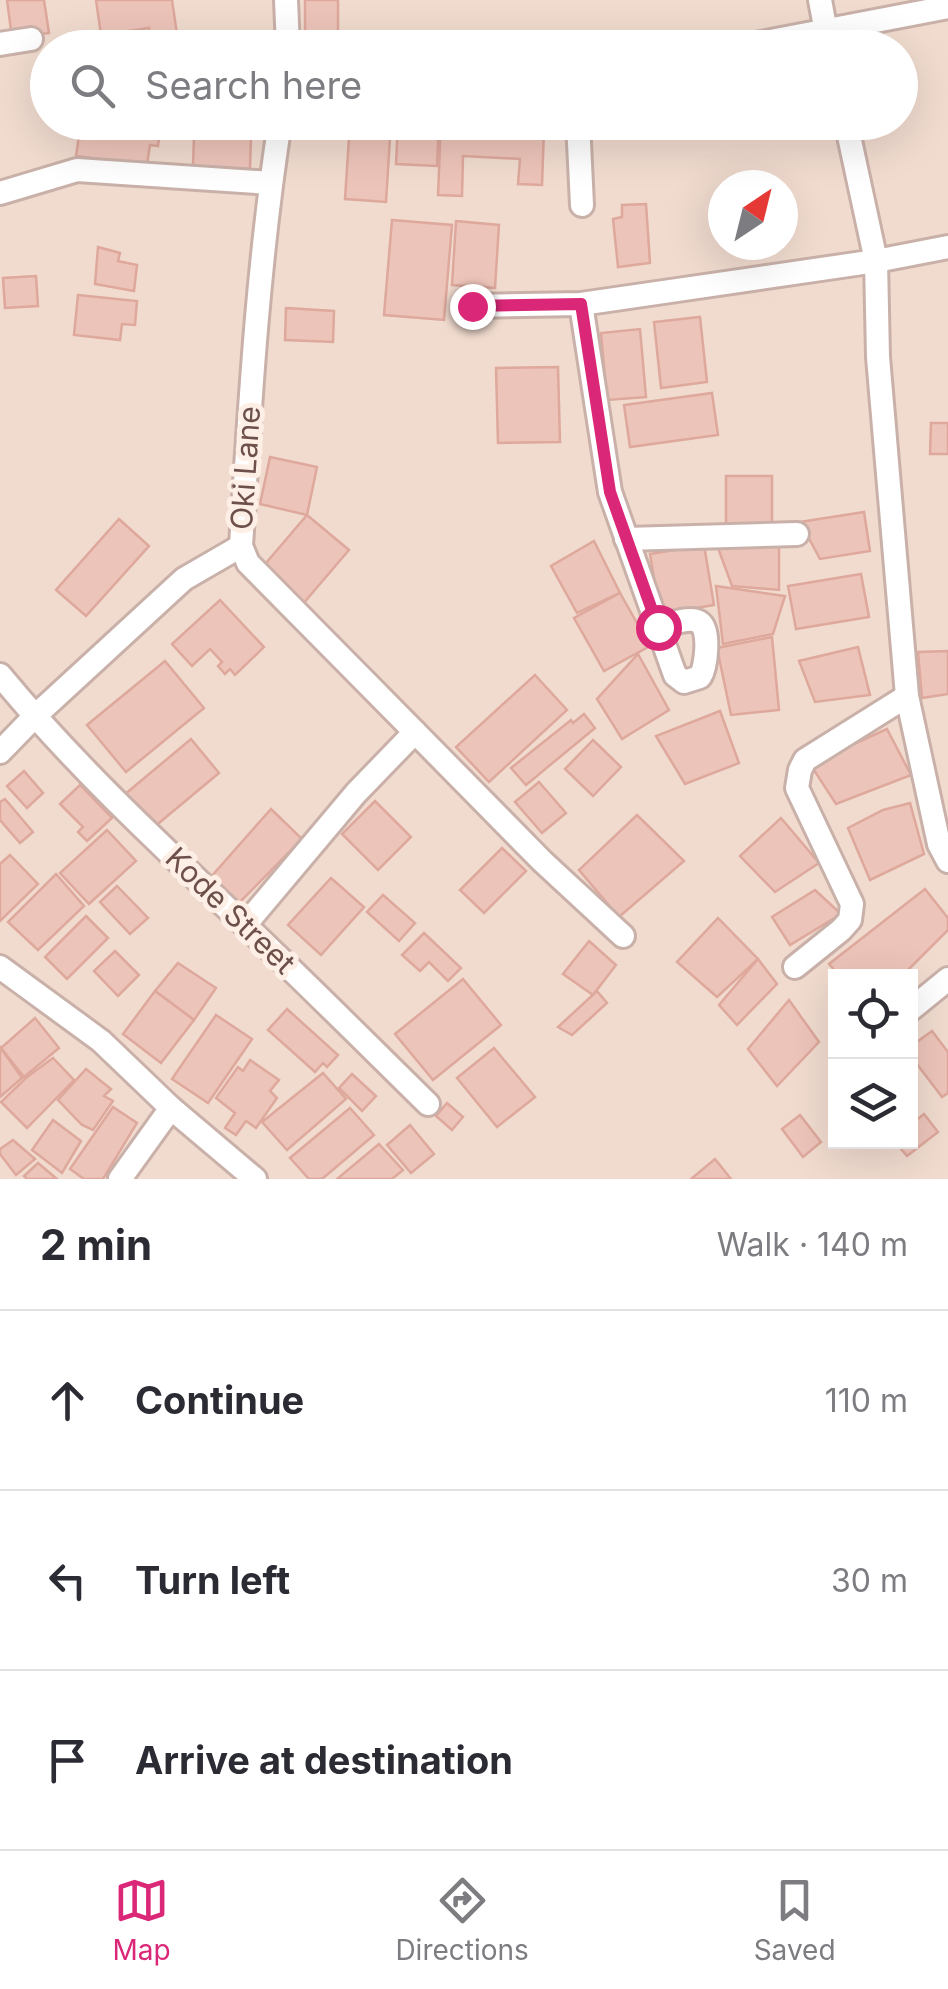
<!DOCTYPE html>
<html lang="en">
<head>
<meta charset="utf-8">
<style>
	:root { --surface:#fff; --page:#f7f7f7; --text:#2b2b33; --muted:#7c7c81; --line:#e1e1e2; --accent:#db2777 }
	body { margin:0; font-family:Inter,sans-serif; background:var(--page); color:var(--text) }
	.controls { position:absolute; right:30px; bottom:30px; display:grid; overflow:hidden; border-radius:0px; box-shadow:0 10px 40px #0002 }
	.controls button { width:90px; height:90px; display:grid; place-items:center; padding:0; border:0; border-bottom:2px solid var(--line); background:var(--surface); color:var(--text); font:50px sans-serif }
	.compass { position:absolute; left:708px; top:170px; width:90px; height:90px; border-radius:50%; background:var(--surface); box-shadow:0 10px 40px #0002; rotate:35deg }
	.stop { position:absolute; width:30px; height:30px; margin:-22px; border:8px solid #db2777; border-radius:50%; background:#fff }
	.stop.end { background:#db2777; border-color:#fff; box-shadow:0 2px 10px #0008 }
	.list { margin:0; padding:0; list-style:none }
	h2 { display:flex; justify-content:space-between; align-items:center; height:130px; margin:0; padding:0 40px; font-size:42px }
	h2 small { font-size:32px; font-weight:400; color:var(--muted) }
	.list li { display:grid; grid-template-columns:65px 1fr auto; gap:30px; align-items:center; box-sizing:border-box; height:180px; padding:0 40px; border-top:2px solid var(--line) }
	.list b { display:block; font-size:38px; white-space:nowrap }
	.list em { font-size:32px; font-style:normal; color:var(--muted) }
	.icon { flex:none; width:55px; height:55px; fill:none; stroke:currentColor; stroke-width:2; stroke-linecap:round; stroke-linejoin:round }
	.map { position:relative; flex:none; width:948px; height:1179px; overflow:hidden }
	.search { position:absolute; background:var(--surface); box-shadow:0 10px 40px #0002; left:30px; right:30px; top:30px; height:110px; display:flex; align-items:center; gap:25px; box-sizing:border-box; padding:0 35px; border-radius:55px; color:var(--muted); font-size:38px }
	.sheet { height:670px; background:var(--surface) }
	nav { display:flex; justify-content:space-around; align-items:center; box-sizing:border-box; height:140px; border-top:2px solid var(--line); background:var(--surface); font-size:28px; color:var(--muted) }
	nav a { display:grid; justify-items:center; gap:5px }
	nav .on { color:var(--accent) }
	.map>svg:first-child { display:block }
	.residential { fill:#f1dbcf; fill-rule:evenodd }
	.building { fill:#edc4ba; stroke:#dea89c; stroke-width:2.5 }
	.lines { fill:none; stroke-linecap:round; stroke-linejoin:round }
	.street-casing { stroke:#c9b1a9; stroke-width:28 }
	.street { stroke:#fff; stroke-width:22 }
	.route { stroke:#db2777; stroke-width:12 }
	.labels { text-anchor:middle; stroke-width:10; stroke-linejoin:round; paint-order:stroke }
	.street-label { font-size:30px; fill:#6e504a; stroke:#fdefe5 }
</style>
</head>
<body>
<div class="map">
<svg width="948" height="1179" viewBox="0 0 948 1179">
	<rect width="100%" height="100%" fill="#faebe0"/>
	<path class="residential" d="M0,0H948V1179H0ZM48,48H900V122H48ZM723,185H783V245H723ZM836,976H910V1142H836Z"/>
	<g class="building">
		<polygon points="7,0 44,0 49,33 12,38"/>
		<polygon points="96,0 172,0 177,34 150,38 149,28 101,35"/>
		<polygon points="305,0 338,0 338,38 305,36"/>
		<polygon points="184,39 253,39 254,48 184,48"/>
		<polygon points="81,122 161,122 158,146 150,145 147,165 76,156"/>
		<polygon points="350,122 391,122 386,202 345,199"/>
		<polygon points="398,122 439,122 437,166 396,164"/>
		<polygon points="441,122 526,122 544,130 542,185 518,184 520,159 463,156 462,196 438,195"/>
		<polygon points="194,135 251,137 250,169 193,166"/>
		<polygon points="646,204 650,263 618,267 613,219 622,217 622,205"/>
		<polygon points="392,220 452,225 444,320 384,315"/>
		<polygon points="456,221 499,225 495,288 452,285"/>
		<polygon points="98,247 120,253 118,261 137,265 134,291 95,284"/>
		<polygon points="36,276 38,306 5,308 3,278"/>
		<polygon points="78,295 137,301 135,325 122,324 120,340 74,335"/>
		<polygon points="286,308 334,311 333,342 285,340"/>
		<polygon points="700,317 707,382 661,388 654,322"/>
		<polygon points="640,329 646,397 607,400 601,333"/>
		<polygon points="558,367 560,442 498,443 496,368"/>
		<polygon points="712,393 718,435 630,447 624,405"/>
		<polygon points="931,423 948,423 948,454 930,454"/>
		<polygon points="270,457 317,467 307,515 260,504"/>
		<rect x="726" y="476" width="46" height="54"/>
		<polygon points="864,512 870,551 820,559 800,522"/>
		<polygon points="307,515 349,550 302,605 260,570"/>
		<polygon points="119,519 149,546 86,616 56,590"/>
		<polygon points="779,539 779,590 732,586 718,548"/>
		<polygon points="594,541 620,593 577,613 551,566"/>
		<polygon points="704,545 714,605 660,614 650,554"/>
		<polygon points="861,574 869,617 796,629 788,586"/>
		<polygon points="716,586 785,596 773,634 723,644"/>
		<polygon points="620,593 650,646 604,671 574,618"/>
		<polygon points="220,600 264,647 235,675 230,669 225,674 218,666 222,662 210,649 192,666 172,644"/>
		<polygon points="772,637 779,710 731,715 717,648"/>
		<polygon points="858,647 870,695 815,702 799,661"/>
		<polygon points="948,651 948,694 922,698 918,652"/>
		<polygon points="638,654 669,710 622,739 597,699"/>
		<polygon points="165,661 204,708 126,772 87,725"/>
		<polygon points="535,675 567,710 489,782 456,747"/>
		<polygon points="720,711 739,763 685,784 656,736"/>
		<polygon points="584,714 595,728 526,785 511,768 571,720 573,723"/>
		<polygon points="887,729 911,775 836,804 810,764"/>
		<polygon points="191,739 219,773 153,828 124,795"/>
		<polygon points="593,740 621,767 593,796 565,769"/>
		<polygon points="24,771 43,793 27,808 7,786"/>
		<polygon points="539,782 566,813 542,833 515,802"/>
		<polygon points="80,785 112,818 87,841 78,832 83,827 60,804"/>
		<polygon points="5,799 33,832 20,843 0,820 0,802"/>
		<polygon points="375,801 411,837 378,870 342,834"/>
		<polygon points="910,803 924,854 870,880 848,828 883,810"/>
		<polygon points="271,809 302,839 234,908 210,878"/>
		<polygon points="637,815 684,861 619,917 579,870"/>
		<polygon points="781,818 819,863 775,892 740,856"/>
		<polygon points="107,830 136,861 89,904 60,873"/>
		<polygon points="502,848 526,871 484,913 460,890"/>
		<polygon points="10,855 38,884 0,921 0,864"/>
		<polygon points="56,874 84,906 38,950 8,922"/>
		<polygon points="331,878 364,907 321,955 288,925"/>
		<polygon points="117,886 148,918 130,934 100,902"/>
		<polygon points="925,889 948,918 948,930 902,976 840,976 829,964"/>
		<polygon points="815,890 841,914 790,945 772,917"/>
		<polygon points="383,895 415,923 399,941 367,912"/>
		<polygon points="86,916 108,938 67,979 45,957"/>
		<polygon points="718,918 758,959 717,997 677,962"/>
		<polygon points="424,933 461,968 448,981 429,962 420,971 402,955"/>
		<polygon points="589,941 616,965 593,995 563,974"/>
		<polygon points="115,951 139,975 118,996 94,971"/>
		<polygon points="758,959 777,984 737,1025 719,1005"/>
		<polygon points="178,963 216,988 194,1020 155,991"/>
		<polygon points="463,979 501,1025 433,1080 395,1034"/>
		<polygon points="155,991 194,1020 161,1063 123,1034"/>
		<polygon points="597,991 607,1003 572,1035 558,1027"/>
		<polygon points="789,1000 819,1042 777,1086 748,1049"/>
		<polygon points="287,1009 338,1055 327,1067 323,1063 315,1072 268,1030"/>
		<polygon points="216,1015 252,1039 208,1103 172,1079"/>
		<polygon points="35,1018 59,1048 24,1077 1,1048"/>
		<polygon points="932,1031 948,1052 948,1093 942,1097 910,1055 910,1047"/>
		<polygon points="0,1047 22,1078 0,1097"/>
		<polygon points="494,1048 535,1097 497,1127 457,1078"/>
		<polygon points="53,1058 74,1080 27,1128 1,1102 27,1077"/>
		<polygon points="250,1060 279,1080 270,1091 277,1098 256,1128 246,1121 236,1135 225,1128 235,1113 216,1098 238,1067 243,1071"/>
		<polygon points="86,1069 111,1089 104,1096 113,1101 93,1130 82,1125 58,1100"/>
		<polygon points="323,1073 346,1099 287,1150 262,1122"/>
		<polygon points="352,1074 376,1096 362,1111 339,1088"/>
		<polygon points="447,1103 463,1117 452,1130 436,1116"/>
		<polygon points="113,1107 137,1123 103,1179 84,1179 70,1169"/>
		<polygon points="350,1108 374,1135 322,1179 309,1179 290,1158"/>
		<polygon points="924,1114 938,1132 907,1156 895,1142 910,1142 910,1125"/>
		<polygon points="800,1115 821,1142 803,1157 782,1129"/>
		<polygon points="53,1120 81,1141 62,1173 32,1150"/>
		<polygon points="410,1125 434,1154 411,1173 387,1145"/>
		<polygon points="13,1140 35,1159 16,1175 0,1154 0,1149"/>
		<polygon points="379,1144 403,1170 392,1179 337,1179"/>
		<polygon points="715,1159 731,1179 691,1179"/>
		<polygon points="38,1163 57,1179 27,1179 24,1176"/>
	</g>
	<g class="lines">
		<defs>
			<g id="street">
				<polyline points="286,0 288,48"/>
				<polyline points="820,0 829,48"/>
				<polyline points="0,44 31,39"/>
				<polyline points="735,48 948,7"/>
				<polyline points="578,122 582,205"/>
				<polyline points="846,122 876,261 878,357 907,696 939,844 948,861"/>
				<polyline points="0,193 77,170 271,183"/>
				<path d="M581,304L610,492L675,675L684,682L700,677C706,668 711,629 699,622C690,616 668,625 658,627"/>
				<polyline points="472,306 581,304 876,261 948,247"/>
				<polyline points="626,539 797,534"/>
				<path d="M0,675C75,766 162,846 247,927C308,985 368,1045 428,1104"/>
				<polyline points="415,732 542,861 623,936"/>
				<polyline points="0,752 34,717 184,579 241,546"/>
				<path d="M245,925L356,793L415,732L248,563L241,546C250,404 258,263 280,122"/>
				<polyline points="0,967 101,1041 171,1108 255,1179"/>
				<polyline points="795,967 841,930 850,920 852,904 797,788 800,770 805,760 907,696"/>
				<polyline points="910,1010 948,979"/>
				<polyline points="120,1179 171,1108"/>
			</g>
		</defs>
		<use href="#street" class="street-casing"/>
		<use href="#street" class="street"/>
	</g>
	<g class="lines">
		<polyline class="route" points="472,306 581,304 610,492 658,627"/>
	</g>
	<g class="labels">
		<g class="street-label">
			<text transform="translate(246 468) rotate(-86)" y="10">Oki Lane</text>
			<text transform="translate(230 911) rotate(44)" y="10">Kode Street</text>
		</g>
	</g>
</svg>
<div class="controls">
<button><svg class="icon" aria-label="locate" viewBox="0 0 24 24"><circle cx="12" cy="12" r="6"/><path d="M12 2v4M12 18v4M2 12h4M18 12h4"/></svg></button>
<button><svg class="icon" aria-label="layers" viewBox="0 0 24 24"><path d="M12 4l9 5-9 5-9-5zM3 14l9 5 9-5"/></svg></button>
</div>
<svg class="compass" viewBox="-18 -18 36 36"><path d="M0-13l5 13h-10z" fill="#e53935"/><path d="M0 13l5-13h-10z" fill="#7c7c81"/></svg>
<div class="stop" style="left:658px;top:627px"></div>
<div class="stop end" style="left:472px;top:306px"></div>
<div class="search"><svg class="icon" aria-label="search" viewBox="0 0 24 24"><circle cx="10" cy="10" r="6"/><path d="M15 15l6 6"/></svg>Search here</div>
</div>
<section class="sheet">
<h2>2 min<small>Walk · 140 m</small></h2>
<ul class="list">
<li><svg class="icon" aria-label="ahead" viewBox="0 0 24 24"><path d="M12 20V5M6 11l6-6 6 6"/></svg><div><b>Continue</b></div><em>110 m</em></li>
<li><svg class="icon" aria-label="left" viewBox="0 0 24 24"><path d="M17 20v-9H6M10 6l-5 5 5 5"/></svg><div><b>Turn left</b></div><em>30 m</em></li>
<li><svg class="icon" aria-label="arrive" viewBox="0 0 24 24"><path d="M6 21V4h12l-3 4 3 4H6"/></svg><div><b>Arrive at destination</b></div></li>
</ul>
</section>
<nav>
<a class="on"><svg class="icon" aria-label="map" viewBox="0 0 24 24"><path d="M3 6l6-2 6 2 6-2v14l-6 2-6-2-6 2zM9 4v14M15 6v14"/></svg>Map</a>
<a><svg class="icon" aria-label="directions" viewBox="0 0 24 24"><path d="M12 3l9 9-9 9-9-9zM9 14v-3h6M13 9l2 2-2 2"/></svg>Directions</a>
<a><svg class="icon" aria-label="saved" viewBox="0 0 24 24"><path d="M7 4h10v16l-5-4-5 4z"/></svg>Saved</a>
</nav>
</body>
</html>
